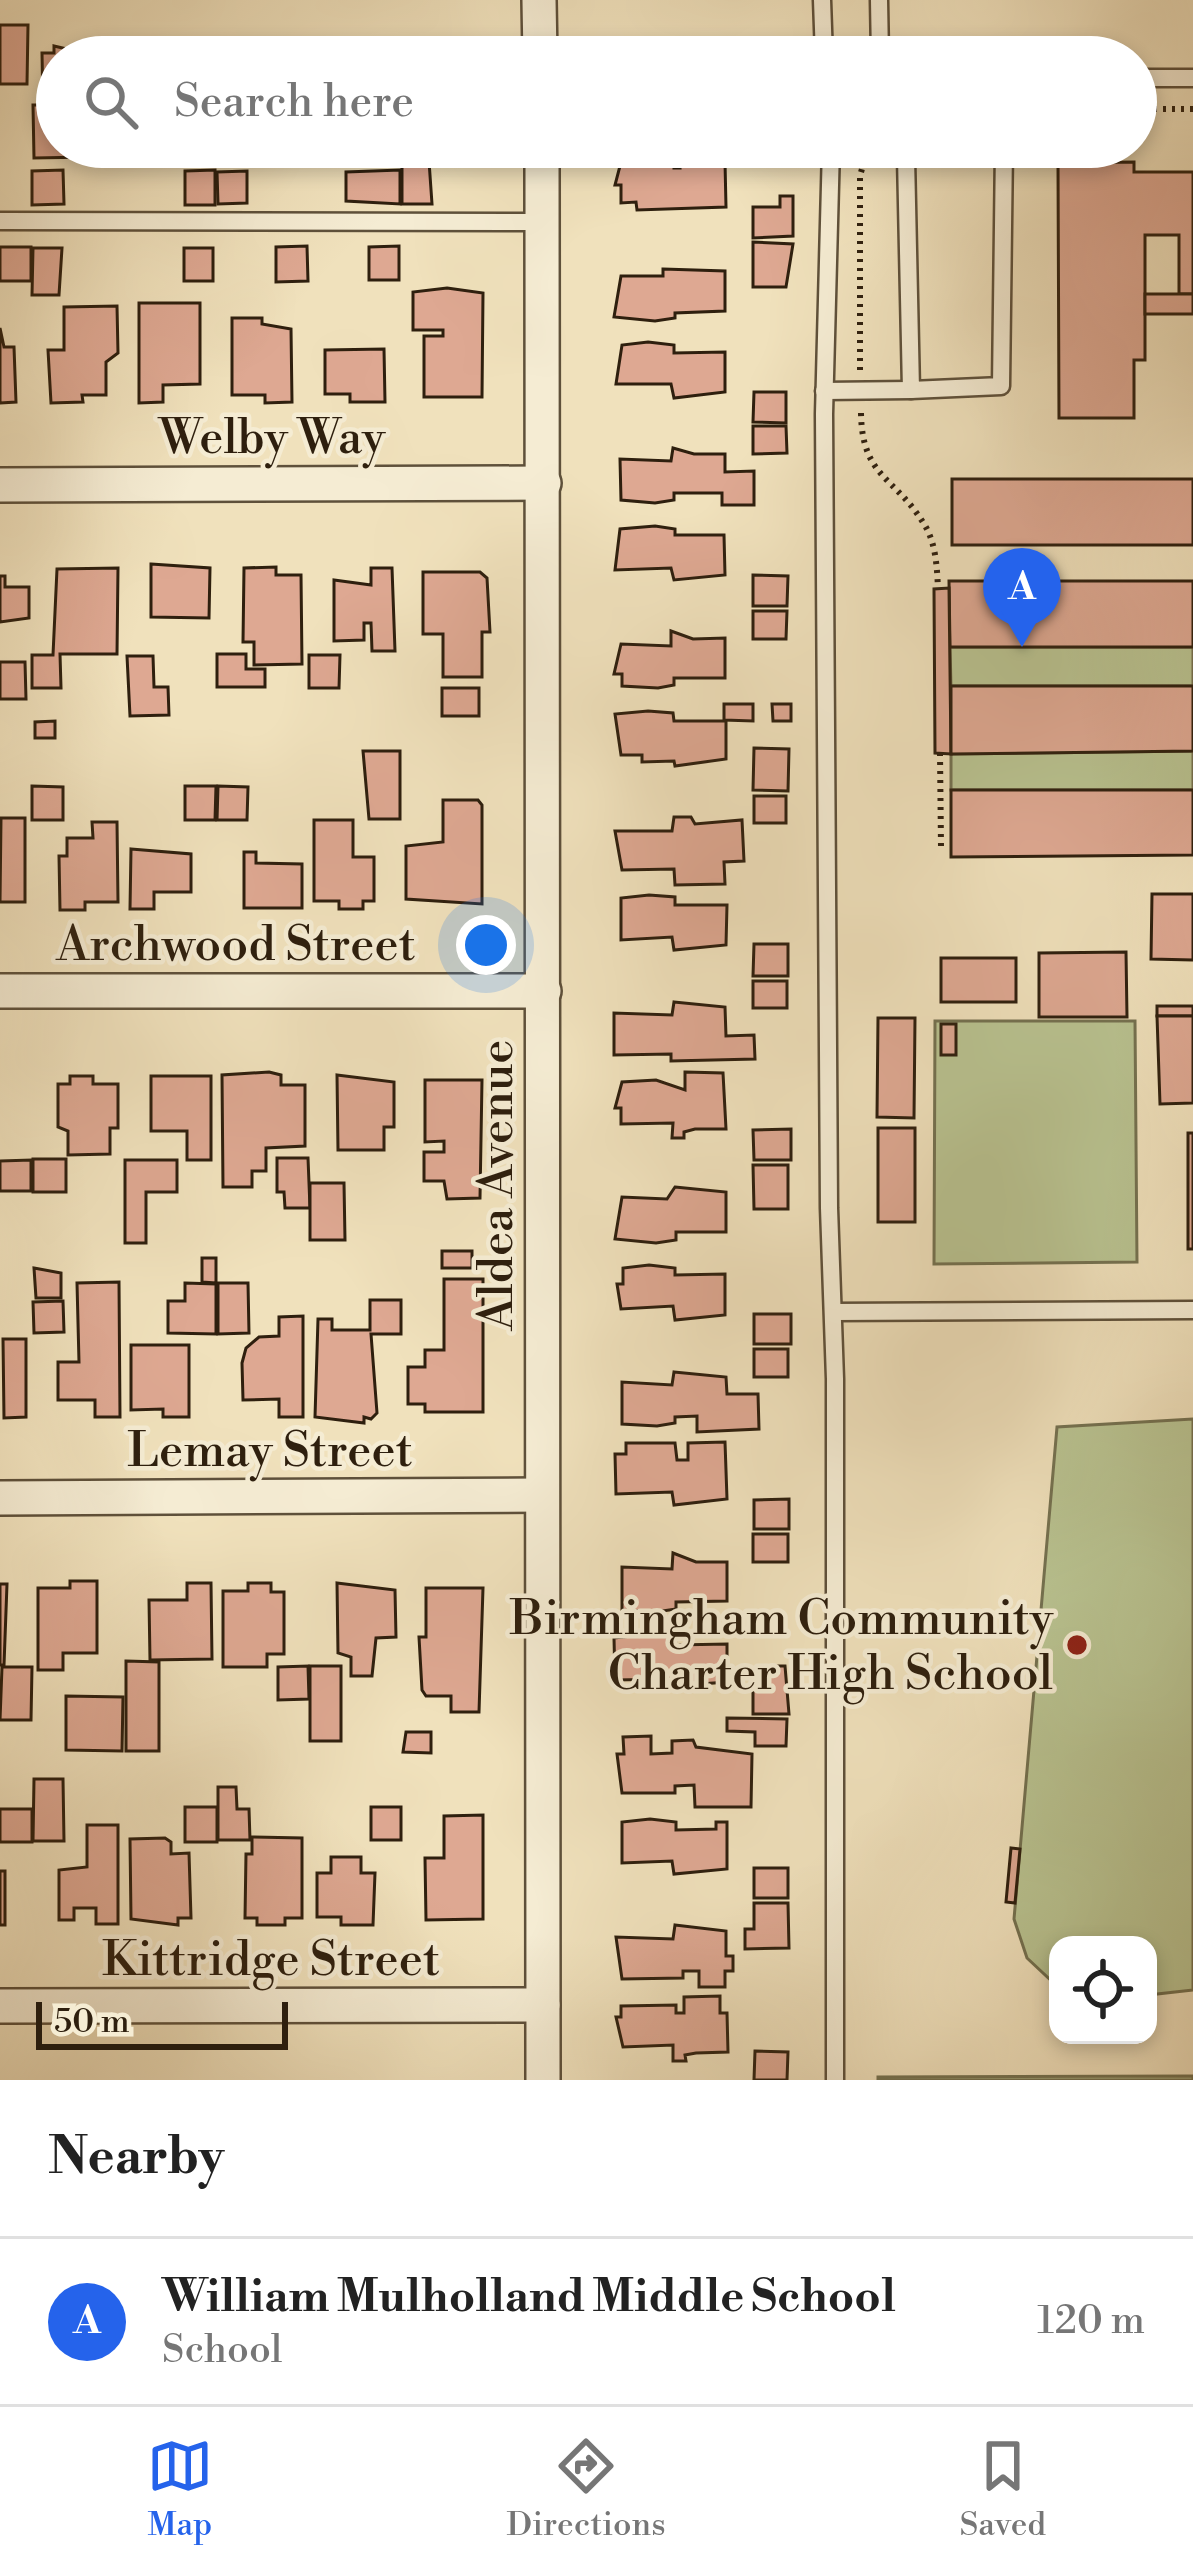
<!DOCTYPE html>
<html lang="en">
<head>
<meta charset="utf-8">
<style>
	:root { --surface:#fff; --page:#f2f2f2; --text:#222; --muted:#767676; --line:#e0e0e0; --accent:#2563eb }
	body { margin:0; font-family:"Libre Bodoni",serif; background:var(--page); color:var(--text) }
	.controls { position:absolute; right:36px; bottom:36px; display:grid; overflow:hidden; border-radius:24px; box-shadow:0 6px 18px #0003 }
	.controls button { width:108px; height:108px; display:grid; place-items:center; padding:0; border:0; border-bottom:3px solid var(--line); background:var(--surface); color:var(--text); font:60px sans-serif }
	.scale { position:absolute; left:36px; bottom:30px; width:252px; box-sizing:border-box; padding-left:12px; border:6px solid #2e1f0e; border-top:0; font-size:33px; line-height:42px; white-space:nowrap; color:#2e1f0e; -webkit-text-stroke:9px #f5ecd3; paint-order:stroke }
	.you { position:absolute; left:486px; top:945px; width:42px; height:42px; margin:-30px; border:9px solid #fff; border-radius:50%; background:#1a73e8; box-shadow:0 0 0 18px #1a73e833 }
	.badge { display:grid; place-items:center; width:78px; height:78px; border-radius:50%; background:var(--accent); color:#fff; font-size:39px; font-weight:700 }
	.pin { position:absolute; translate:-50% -99px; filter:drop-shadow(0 3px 6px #0008) }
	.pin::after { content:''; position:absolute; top:63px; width:42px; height:36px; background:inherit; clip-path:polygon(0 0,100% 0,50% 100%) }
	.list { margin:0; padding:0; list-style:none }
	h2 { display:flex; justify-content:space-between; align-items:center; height:156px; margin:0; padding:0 48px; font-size:51px }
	h2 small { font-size:39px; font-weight:400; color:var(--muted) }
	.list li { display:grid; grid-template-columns:78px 1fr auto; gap:36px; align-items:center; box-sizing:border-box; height:168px; padding:0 48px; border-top:3px solid var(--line) }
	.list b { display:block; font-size:45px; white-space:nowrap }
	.list p { margin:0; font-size:39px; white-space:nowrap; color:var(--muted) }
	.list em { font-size:39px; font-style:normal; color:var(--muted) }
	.icon { flex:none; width:66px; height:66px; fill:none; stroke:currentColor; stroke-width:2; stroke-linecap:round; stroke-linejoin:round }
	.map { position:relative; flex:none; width:1193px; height:2080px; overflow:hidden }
	.search { position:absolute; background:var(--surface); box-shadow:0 6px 18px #0003; left:36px; right:36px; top:36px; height:132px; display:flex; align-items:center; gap:30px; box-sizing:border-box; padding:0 42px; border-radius:66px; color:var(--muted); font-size:45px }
	.sheet { height:324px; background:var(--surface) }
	nav { display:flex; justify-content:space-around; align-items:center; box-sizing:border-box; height:168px; border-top:3px solid var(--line); background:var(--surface); font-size:33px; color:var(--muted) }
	nav a { display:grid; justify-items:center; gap:6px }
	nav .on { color:var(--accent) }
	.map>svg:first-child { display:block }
	.green { fill:#b9c391; stroke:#747150; stroke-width:3 }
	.building { fill:#dea892; stroke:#2e1f0e; stroke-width:3 }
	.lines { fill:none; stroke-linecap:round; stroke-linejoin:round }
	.service-casing { stroke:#5e503a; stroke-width:21 }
	.minor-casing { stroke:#5e503a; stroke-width:38 }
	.path { stroke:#2e1f0e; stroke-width:6; stroke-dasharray:3 6; stroke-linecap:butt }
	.service { stroke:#f5ecd3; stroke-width:16 }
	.minor { stroke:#f5ecd3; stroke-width:33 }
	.poi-dot { fill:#8f2418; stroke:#f5ecd3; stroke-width:4.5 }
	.labels { text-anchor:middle; stroke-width:9; stroke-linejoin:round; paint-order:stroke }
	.street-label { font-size:48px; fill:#2e1f0e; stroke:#f5ecd3 }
	.poi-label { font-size:48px; fill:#2e1f0e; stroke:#f5ecd3; text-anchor:end }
</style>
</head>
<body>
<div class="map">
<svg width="1193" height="2080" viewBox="0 0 1193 2080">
	<rect width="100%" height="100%" fill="#f0e1bc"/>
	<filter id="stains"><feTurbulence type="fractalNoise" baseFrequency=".00167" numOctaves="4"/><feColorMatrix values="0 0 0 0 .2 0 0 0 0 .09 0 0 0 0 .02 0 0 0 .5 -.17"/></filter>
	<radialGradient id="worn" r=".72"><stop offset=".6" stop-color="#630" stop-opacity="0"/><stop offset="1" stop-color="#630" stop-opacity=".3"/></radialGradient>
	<g class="green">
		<polygon points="950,647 1193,647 1193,686 951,686"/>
		<polygon points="1193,751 1193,790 951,790 951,754"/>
		<polygon points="935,1021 1135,1021 1137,1262 934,1264"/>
		<polygon points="1193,1419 1193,1990 1148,1995 1148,1945 1058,1945 1058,1987 1027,1958 1014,1919 1057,1427"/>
		<polygon points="1193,2076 1193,2080 878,2080 878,2077"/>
	</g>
	<g class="building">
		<polygon points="0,25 28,25 27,84 0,84"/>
		<polygon points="54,46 84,53 84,57 57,57 57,147 89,147 89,157 34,158 33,105 43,105 42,53 54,53"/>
		<polygon points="180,46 205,46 205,57 163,57 164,53 180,53"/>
		<polygon points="348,46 371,46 371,52 390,52 390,57 348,57"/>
		<polygon points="425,46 453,51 453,57 411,57 411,51 425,51"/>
		<polygon points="266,47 277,57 227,57 242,53 242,48"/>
		<polygon points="673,48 692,48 694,54 724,57 671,57"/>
		<rect x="158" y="147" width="40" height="11"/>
		<rect x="234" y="147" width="39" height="10"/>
		<polygon points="317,147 383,147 383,157 317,156"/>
		<rect x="419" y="147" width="39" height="9"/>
		<polygon points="715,147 716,162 725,162 726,207 637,210 636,202 621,203 621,185 615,185 621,162 655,158 674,161 674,168 680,168 679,148"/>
		<polygon points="402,161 429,161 432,204 402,204"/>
		<polygon points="1134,162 1134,172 1193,172 1193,294 1179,294 1179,235 1145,235 1145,360 1134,360 1134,418 1059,418 1058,163"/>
		<polygon points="63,170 64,204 32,205 32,171"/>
		<polygon points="215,170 215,205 185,205 185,171"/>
		<polygon points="400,170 400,204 346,201 346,172"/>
		<polygon points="247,171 247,203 218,204 217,172"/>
		<polygon points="780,196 793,196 793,236 753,238 753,207 780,207"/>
		<polygon points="753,242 793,244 786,287 753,287"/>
		<polygon points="307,246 308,281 276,282 276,247"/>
		<polygon points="399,246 399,280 369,280 369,247"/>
		<rect x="0" y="247" width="31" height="34"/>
		<polygon points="33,248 62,248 59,295 32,295"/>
		<rect x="184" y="248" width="29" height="33"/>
		<polygon points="663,269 725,271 725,311 675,313 675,318 655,321 614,317 621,276 663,276"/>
		<polygon points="447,288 483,293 482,397 424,397 424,336 443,336 443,330 413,330 413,292"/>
		<rect x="1145" y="294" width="48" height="20"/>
		<polygon points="139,303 200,303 200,384 163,385 163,402 139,403"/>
		<polygon points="117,306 118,353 106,362 106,395 82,395 83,402 51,403 48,350 64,350 64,307"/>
		<polygon points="232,318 262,318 262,324 291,329 292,402 265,403 265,395 232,395"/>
		<polygon points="0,328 4,347 14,347 16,402 0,403"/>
		<polygon points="648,342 674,345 674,353 725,352 725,392 674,398 671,384 616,384 622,345"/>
		<polygon points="384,349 385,402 350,402 350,394 325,394 325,350"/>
		<polygon points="754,392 786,392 786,423 753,422"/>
		<polygon points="753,426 786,426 787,453 753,454"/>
		<polygon points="673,448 694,454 725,454 725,472 754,471 754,505 722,505 722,493 674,493 674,500 655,503 621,500 620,459 671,461"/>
		<rect x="952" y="479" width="241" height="66"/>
		<polygon points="655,526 675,529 675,535 724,535 725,575 674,580 671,568 615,570 620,529"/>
		<polygon points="151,564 210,568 209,618 151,617"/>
		<polygon points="276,567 276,575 301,575 302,664 254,665 254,642 243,642 244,568"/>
		<polygon points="118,568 117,654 60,654 61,688 32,688 32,655 53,655 57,569"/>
		<polygon points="371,568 392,568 395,651 372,651 371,623 364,623 364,640 334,641 334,580 371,585"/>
		<polygon points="423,572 480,572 487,578 490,632 482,632 482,677 443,677 443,634 423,634"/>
		<polygon points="753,575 788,576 787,606 753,606"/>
		<polygon points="0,576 5,576 5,587 29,587 29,618 0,622"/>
		<polygon points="949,581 1193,581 1193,647 950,647"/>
		<polygon points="949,588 951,754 935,753 934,589"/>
		<polygon points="753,611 787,611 786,639 753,639"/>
		<polygon points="671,631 693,639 725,638 725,678 674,678 674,685 658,688 622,686 622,674 614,674 621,644 671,646"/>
		<polygon points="217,654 246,654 246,669 265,669 265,687 217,687"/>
		<polygon points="309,655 340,655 339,688 309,688"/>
		<polygon points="127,656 153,656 154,687 168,687 169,715 130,716"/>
		<polygon points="0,662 25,662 26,699 0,699"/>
		<polygon points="951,686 1193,686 1193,751 951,754"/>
		<rect x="442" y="688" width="37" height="28"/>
		<polygon points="724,704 753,704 753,721 724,720"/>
		<polygon points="772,704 791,704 791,721 773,721"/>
		<polygon points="648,711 673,713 674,721 726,721 726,759 675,766 674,761 642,762 642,755 621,755 615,714"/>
		<polygon points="55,721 55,738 35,738 35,722"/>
		<polygon points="754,748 789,749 788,791 753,790"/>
		<polygon points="363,751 400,751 400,819 369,819"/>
		<polygon points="32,786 63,787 63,820 32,820"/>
		<polygon points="185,786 216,786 215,820 185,820"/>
		<polygon points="218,786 248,787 247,820 217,820"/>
		<polygon points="951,790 1193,790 1193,855 951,857"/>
		<rect x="754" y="796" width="32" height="27"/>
		<polygon points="443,800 478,800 482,805 482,904 406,899 406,846 443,842"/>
		<polygon points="674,817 691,817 695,824 742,820 744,861 724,862 725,884 675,885 674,869 622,870 615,831 672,831"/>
		<polygon points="1,818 25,818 25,902 0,902"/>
		<polygon points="314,820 353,820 353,857 374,857 374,901 363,901 363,909 339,909 339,901 314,901"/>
		<polygon points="92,822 117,822 118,902 85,902 85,910 60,910 59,856 67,856 67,838 93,838"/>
		<polygon points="131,849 191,854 191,892 154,892 154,909 130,909"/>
		<polygon points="244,852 256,852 256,863 302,864 302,908 244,908"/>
		<polygon points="1152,894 1193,894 1193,960 1151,959"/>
		<polygon points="649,895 675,897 675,905 727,905 726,945 674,950 672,937 621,940 621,898"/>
		<polygon points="754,944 788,944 788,976 753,976"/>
		<polygon points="1126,952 1127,1017 1039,1017 1039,953"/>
		<rect x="941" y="958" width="75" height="44"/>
		<rect x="753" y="981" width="34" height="27"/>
		<polygon points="674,1002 725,1007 726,1036 754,1035 755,1059 671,1061 671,1054 614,1055 614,1013 672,1015"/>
		<rect x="1157" y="1006" width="36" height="10"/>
		<polygon points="1157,1016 1193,1016 1193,1103 1160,1104"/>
		<polygon points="878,1018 915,1018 914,1118 877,1117"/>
		<rect x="941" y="1024" width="15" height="31"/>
		<polygon points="269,1072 281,1075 281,1085 305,1085 305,1146 266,1148 266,1171 252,1171 252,1187 223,1187 222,1075"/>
		<polygon points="685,1072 723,1073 726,1129 695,1129 684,1132 684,1138 672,1138 673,1123 621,1124 621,1108 615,1108 622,1082 656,1080 685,1090"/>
		<polygon points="337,1075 394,1082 394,1127 384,1127 384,1150 338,1150"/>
		<polygon points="70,1076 93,1076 93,1084 118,1084 118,1128 110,1128 110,1154 68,1155 68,1131 58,1127 58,1084 70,1084"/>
		<polygon points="151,1076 211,1076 211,1160 187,1160 187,1131 151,1131"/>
		<polygon points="425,1080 482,1080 480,1198 447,1199 444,1181 424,1181 424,1152 444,1152 444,1141 425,1142"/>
		<rect x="878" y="1128" width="37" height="94"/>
		<polygon points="791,1129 791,1160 754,1160 753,1130"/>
		<rect x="1188" y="1133" width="5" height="116"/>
		<polygon points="277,1158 308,1158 310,1208 285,1208 284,1192 277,1192"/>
		<rect x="33" y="1159" width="33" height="33"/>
		<polygon points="31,1160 31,1191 0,1191 0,1161"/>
		<polygon points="125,1160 177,1160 177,1192 146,1192 146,1243 125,1243"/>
		<polygon points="753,1165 788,1165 788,1209 754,1209"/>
		<polygon points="310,1183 344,1183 345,1240 310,1240"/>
		<polygon points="675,1187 726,1192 726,1232 676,1232 676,1240 656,1243 615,1239 622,1197 667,1199"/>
		<rect x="442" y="1251" width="30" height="17"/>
		<polygon points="202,1258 216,1258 216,1283 202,1282"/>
		<polygon points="649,1265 675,1268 675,1275 725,1274 725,1315 675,1320 673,1306 621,1309 617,1284 623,1284 623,1268"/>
		<polygon points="34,1268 61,1273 61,1298 36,1298"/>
		<polygon points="444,1279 483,1279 483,1412 425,1412 425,1404 408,1404 408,1367 425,1367 425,1350 444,1350"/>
		<polygon points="119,1282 120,1417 95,1417 95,1400 58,1400 58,1362 79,1362 77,1283"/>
		<polygon points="185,1283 216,1284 216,1334 168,1333 168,1301 185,1301"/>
		<polygon points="218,1283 248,1283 249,1333 218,1334"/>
		<polygon points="370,1300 401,1300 401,1334 371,1334 377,1413 371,1419 364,1417 364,1423 315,1417 318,1319 332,1319 332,1330 370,1330"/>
		<polygon points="63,1301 64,1332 34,1333 33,1302"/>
		<rect x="754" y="1314" width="37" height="30"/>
		<polygon points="303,1316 303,1417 279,1417 279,1399 243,1400 242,1363 246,1348 259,1337 279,1336 279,1317"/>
		<polygon points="3,1339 26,1339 26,1417 4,1418"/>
		<polygon points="131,1345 189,1345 189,1417 163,1417 163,1409 131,1410"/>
		<rect x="754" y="1349" width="34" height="28"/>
		<polygon points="674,1372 726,1377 727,1394 758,1394 759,1429 697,1432 697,1416 675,1417 675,1423 657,1426 622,1424 622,1382 672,1385"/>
		<polygon points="725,1442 727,1499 674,1505 672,1492 616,1494 615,1454 626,1454 626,1443 675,1443 677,1460 688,1460 688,1443"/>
		<polygon points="789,1499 789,1529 754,1529 754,1500"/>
		<rect x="753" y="1534" width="35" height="28"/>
		<polygon points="673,1553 696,1562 727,1562 727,1601 676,1602 676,1609 656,1612 622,1610 622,1567 672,1569"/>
		<polygon points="70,1581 97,1581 97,1653 63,1653 63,1670 38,1670 38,1588 70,1588"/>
		<polygon points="187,1583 211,1583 212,1659 150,1660 149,1600 187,1600"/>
		<polygon points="248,1583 271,1583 271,1592 284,1592 284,1654 267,1654 267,1667 223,1667 223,1591 248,1591"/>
		<polygon points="337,1583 395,1590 396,1637 376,1638 372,1676 351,1676 351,1657 338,1653"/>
		<polygon points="0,1584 7,1584 4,1665 0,1665"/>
		<polygon points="426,1588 483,1588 479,1712 451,1712 451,1696 426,1696 422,1690 419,1637 426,1637"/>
		<polygon points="650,1634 676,1637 676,1645 727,1644 727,1682 673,1686 673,1679 615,1680 614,1638"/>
		<polygon points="126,1661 159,1662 159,1751 126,1751"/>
		<polygon points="308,1666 309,1699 278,1700 278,1667"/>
		<rect x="310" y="1666" width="31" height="75"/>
		<polygon points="761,1666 785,1666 789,1714 753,1714 753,1684 761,1684"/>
		<polygon points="2,1667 32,1667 31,1720 0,1720"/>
		<polygon points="66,1696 123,1697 122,1751 66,1750"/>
		<polygon points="727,1718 787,1719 786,1746 755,1746 755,1732 727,1731"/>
		<polygon points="406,1732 431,1732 431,1753 403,1752"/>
		<polygon points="651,1736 651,1754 672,1753 672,1741 693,1740 696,1747 752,1754 751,1807 695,1807 694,1785 675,1786 675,1793 622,1793 617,1754 624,1754 623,1737"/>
		<polygon points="34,1779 63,1779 64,1841 33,1841"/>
		<polygon points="218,1787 236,1787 237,1809 249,1809 250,1840 218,1840"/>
		<rect x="185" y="1807" width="32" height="35"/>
		<rect x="371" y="1807" width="30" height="33"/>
		<rect x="0" y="1809" width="32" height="33"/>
		<polygon points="483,1815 483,1919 426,1920 425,1858 444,1858 444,1816"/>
		<polygon points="650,1819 676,1822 676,1830 716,1829 716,1822 727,1822 727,1869 674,1874 672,1861 622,1863 622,1822"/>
		<polygon points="87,1825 118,1825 118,1924 96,1924 96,1908 74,1908 74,1920 59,1920 59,1870 87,1867"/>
		<polygon points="252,1837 302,1838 302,1918 285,1918 285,1925 257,1925 257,1918 245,1918 246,1854 252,1854"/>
		<polygon points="165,1838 171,1842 171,1854 189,1853 191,1918 178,1918 178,1925 131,1919 130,1839"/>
		<polygon points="1011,1848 1020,1849 1015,1903 1006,1902"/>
		<polygon points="331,1857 361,1857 361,1873 375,1873 373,1925 341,1925 341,1917 317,1917 317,1873 331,1873"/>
		<rect x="754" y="1868" width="34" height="30"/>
		<rect x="0" y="1871" width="5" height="54"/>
		<polygon points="754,1903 788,1903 789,1948 745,1949 745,1929 754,1929"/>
		<polygon points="675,1925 726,1931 726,1956 733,1956 733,1971 725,1971 725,1987 699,1987 699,1971 683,1971 683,1978 622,1979 616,1937 673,1939"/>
		<polygon points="720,1996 720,2013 727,2013 728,2052 696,2053 685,2055 686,2061 673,2061 673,2045 623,2047 616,2017 621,2017 621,2006 676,2005 676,2013 684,2013 684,1997"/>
		<polygon points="755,2051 788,2052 787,2080 754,2080"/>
	</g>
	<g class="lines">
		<defs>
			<g id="service">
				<polyline points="822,0 824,57"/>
				<polyline points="879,0 880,57"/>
				<polyline points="1136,78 1193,78"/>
				<polyline points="831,147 824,414 829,1208 835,1379 835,2080"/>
				<polyline points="916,147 906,157 911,390 1001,386 1004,147"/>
				<polyline points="0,221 544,222"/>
				<polyline points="824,391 911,390"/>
				<polyline points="834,1312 1193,1310"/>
			</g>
			<g id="minor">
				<polyline points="539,0 540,57"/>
				<polyline points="542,147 543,2080"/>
				<polyline points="0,485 544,483"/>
				<polyline points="0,991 544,991"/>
				<polyline points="0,1498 541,1495"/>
				<polyline points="0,2006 543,2005"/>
			</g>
		</defs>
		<use href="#service" class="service-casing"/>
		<use href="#minor" class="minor-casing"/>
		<g class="path">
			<polyline points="1136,109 1193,109"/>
			<polyline points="860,370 860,176 868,147"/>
			<path d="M861,413C862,478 895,476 924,524C936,543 937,567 938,589"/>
			<polyline points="940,753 941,847"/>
		</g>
		<use href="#service" class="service"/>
		<use href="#minor" class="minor"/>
	</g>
	<circle class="poi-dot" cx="1077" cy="1645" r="12"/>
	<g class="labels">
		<g class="street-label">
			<text x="272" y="453">Welby Way</text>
			<text x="236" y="960">Archwood Street</text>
			<text transform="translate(495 1185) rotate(-90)" y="17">Aldea Avenue</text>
			<text x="270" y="1466">Lemay Street</text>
			<text x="271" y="1975">Kittridge Street</text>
		</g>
		<g class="poi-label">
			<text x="1053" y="1634">Birmingham Community<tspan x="1053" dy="55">Charter High School</tspan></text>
		</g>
	</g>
	<rect width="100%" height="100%" filter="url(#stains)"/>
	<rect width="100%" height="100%" fill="url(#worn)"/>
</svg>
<div class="controls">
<button><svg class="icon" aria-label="locate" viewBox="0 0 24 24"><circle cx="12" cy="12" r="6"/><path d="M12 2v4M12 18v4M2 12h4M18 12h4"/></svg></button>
</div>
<div class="scale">50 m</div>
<div class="you"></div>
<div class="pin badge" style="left:1022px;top:647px">A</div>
<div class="search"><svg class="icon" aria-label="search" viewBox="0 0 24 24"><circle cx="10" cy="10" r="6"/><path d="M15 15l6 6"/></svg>Search here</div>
</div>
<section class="sheet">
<h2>Nearby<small></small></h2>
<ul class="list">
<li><span class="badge">A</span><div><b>William Mulholland Middle School</b><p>School</p></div><em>120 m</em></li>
</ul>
</section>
<nav>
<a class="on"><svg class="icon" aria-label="map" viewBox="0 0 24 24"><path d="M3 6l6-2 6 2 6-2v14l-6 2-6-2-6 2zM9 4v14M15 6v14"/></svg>Map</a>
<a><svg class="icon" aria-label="directions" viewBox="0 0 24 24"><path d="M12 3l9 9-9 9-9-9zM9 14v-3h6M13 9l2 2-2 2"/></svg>Directions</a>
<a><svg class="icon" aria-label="saved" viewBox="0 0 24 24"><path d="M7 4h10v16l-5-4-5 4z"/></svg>Saved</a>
</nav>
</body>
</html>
